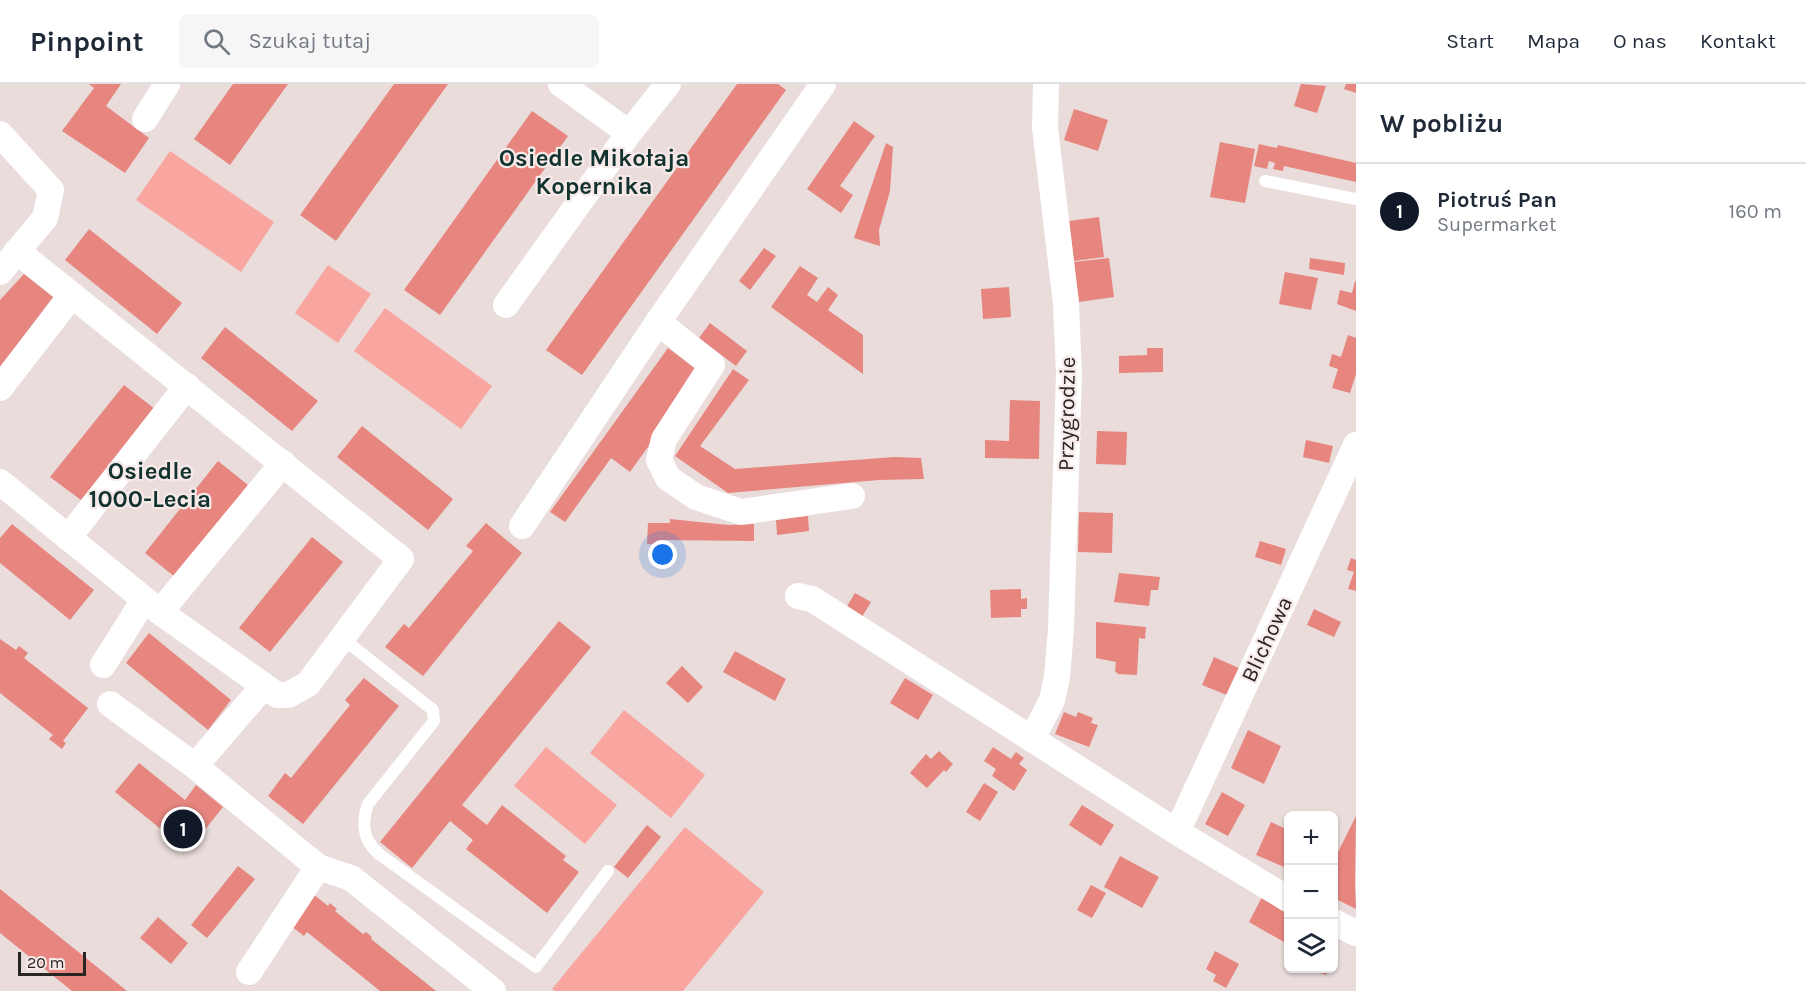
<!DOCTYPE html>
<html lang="pl">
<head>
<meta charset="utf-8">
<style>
	:root { --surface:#fff; --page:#f6f6f7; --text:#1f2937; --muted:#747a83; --line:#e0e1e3; --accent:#111827 }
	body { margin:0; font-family:Karla,sans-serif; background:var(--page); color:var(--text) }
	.controls { position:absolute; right:18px; bottom:18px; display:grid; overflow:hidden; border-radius:9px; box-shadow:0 2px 4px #0004 }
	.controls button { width:54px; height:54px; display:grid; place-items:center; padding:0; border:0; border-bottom:2px solid var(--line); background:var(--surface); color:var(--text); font:30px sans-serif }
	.scale { position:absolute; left:18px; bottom:15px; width:68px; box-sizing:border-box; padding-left:6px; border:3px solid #2a2525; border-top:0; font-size:16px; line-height:21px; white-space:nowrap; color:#2a2525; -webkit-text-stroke:4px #f6e9e8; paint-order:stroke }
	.you { position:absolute; left:663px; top:471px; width:21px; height:21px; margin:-15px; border:4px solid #fff; border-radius:50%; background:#1a73e8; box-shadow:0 0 0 9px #1a73e833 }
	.badge { display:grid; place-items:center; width:39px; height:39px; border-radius:50%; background:var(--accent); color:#fff; font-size:20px; font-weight:700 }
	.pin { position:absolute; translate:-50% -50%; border:3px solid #fff; box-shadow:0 2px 6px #0006 }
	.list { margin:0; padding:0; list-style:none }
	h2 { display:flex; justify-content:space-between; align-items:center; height:78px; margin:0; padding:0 24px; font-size:26px }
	h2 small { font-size:20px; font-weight:400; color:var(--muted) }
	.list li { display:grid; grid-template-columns:39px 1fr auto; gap:18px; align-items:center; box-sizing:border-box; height:96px; padding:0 24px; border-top:2px solid var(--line) }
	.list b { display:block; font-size:22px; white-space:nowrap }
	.list p { margin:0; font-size:20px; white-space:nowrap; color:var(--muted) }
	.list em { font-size:20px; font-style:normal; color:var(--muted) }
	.icon { flex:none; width:33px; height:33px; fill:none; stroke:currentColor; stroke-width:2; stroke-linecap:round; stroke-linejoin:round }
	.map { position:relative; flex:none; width:1356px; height:907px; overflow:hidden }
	header { display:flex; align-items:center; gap:36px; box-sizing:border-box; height:84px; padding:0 30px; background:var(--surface); border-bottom:2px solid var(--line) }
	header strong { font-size:28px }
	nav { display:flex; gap:33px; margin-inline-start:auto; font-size:21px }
	.search { width:420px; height:54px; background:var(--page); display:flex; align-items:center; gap:15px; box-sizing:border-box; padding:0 21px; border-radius:9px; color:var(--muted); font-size:22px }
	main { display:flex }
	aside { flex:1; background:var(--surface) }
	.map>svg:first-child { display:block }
	.green { fill:#f8a69f }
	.building { fill:#e6867f }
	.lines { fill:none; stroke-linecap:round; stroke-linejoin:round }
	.lane { stroke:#fff; stroke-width:12 }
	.street { stroke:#fff; stroke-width:26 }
	.labels { text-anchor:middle; stroke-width:4.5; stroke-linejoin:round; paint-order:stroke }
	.street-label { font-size:22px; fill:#2a2525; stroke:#f6e9e8 }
	.neighbourhood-label { font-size:24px; font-weight:bold; fill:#11322e; stroke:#f6e9e8 }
</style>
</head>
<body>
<header>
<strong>Pinpoint</strong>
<div class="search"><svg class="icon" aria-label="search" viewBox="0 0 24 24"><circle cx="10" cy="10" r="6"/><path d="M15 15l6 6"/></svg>Szukaj tutaj</div>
<nav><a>Start</a><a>Mapa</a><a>O nas</a><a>Kontakt</a></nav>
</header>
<main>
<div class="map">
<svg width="1356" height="907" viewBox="0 0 1356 907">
	<rect width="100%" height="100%" fill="#e9dcdb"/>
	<g class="green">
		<polygon points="170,67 274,138 241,188 136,116"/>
		<polygon points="328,181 371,210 338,259 295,229"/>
		<polygon points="385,224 492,302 461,345 354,267"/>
		<polygon points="624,626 705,691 671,734 590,669"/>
		<polygon points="546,663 617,721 585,760 514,702"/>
		<polygon points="685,743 764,808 683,907 555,907 552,905"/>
	</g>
	<g class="building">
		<polygon points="89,0 121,0 106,22 149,54 125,89 62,47 94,4"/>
		<polygon points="233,0 288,0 230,81 194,55"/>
		<polygon points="394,0 448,0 336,157 300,131"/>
		<polygon points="737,0 778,0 786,6 582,291 546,266"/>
		<polygon points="1301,0 1326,2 1317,29 1294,22"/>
		<polygon points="1346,0 1356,0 1356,9 1344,5"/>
		<polygon points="1074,25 1108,36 1098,67 1064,56"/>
		<polygon points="532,27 568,52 440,231 404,206"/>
		<polygon points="854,37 875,52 840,102 853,111 841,129 807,105"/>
		<polygon points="1220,58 1255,65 1245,119 1210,113"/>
		<polygon points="886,59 893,63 890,107 879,146 880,162 854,154"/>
		<polygon points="1259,60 1277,64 1278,61 1356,79 1356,98 1284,82 1283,87 1273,85 1275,79 1269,77 1267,85 1254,82"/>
		<polygon points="1099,133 1104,173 1074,177 1069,137"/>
		<polygon points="89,145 182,219 157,250 65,176"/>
		<polygon points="764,164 776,172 750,206 739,197"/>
		<polygon points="1109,174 1114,213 1079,218 1074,178"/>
		<polygon points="1310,174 1345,179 1344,191 1309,185"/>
		<polygon points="800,182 818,194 807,211 817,218 828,203 838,211 828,226 863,251 863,290 771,223"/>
		<polygon points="1285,188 1318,194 1311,226 1279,220"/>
		<polygon points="24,190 53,213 0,283 0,216"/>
		<polygon points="1355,197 1356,197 1356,227 1337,220 1340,206 1352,209"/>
		<polygon points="1009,203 1011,233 983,235 981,205"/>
		<polygon points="710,239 747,267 736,282 699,254"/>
		<polygon points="225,243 318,317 292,347 201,274"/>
		<polygon points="1348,251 1356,254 1356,290 1350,309 1332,304 1338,285 1329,282 1332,270 1341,273"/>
		<polygon points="668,264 701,289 630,388 611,374 565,438 550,428"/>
		<polygon points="1147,264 1163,264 1163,288 1119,289 1119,272 1147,271"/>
		<polygon points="733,285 749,296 700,362 735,385 894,373 921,374 924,395 879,396 728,409 675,372"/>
		<polygon points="124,301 155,325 81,416 50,393"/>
		<polygon points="1010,316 1040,317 1039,375 985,374 985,356 1009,357"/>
		<polygon points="362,342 453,415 428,446 337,373"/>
		<polygon points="1097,347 1127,348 1126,381 1096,380"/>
		<polygon points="1306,356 1333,362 1329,379 1303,373"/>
		<polygon points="218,377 248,401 175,493 145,469"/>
		<polygon points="1079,428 1113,429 1112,469 1078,468"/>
		<polygon points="808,432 809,447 777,451 776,436"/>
		<polygon points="670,435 728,441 754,440 754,457 666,456 665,461 647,460 648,439 670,439"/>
		<polygon points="486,439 522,469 423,592 385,563 404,540 409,544 473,467 466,462"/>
		<polygon points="12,440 94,506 70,536 0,479 0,454"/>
		<polygon points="312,453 343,478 270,568 239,544"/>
		<polygon points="1260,457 1286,465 1281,481 1255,473"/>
		<polygon points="1351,474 1356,476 1356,507 1348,505 1354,488 1347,486"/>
		<polygon points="1119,489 1160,493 1158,506 1151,506 1149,522 1114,518"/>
		<polygon points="1021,505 1021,515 1027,514 1027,525 1021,525 1021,533 991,534 990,506"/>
		<polygon points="855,509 871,518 859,538 843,529"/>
		<polygon points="1314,525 1341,538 1334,553 1307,541"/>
		<polygon points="559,537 591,563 462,721 487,741 502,721 566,772 563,776 579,788 547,829 466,765 473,756 450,737 412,784 380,758"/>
		<polygon points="1096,538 1146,543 1145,555 1139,554 1137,591 1118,590 1115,587 1116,578 1096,574"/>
		<polygon points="149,549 231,616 208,646 126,579"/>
		<polygon points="0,555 16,566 19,562 28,569 24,574 88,624 63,657 66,659 62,665 49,655 53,651 0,609"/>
		<polygon points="735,567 786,595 775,617 723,588"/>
		<polygon points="1214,573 1241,585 1229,612 1202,601"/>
		<polygon points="682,582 703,603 688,619 666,599"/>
		<polygon points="364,594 399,622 303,740 268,712 285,689 291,694 350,621 345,616"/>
		<polygon points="905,594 933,611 918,636 890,619"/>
		<polygon points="1064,628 1076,633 1078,628 1093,634 1091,639 1098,641 1089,663 1055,650"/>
		<polygon points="1248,646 1281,662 1264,700 1231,684"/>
		<polygon points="993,663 1011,675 1016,668 1024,674 1019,680 1027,686 1014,707 992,692 996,685 984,677"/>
		<polygon points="939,667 953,680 946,688 944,686 927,704 910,689 926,670 931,675"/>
		<polygon points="139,679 185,716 196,701 223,723 188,767 115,708"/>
		<polygon points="984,699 998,708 980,737 966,728"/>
		<polygon points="1222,708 1245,721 1228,752 1205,740"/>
		<polygon points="1082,721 1114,741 1101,762 1069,741"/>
		<polygon points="1356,732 1355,801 1356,825 1334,814 1334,776"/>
		<polygon points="1271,738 1288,746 1288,772 1284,783 1256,771"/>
		<polygon points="647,741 661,753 628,794 614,783"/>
		<polygon points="1120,772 1159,793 1142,824 1104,803"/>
		<polygon points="238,782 255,795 207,854 191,841"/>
		<polygon points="1091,801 1106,809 1092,834 1077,826"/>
		<polygon points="0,805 127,907 72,907 0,849"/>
		<polygon points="313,810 328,822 330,819 337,825 335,827 363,850 366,848 372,853 371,855 436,907 380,907 307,848 304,852 291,842"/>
		<polygon points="1262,813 1288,828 1288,850 1284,858 1249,838"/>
		<polygon points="158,833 188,859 171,880 140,854"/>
		<polygon points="1215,867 1239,880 1226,904 1213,897 1216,891 1206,885"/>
		<polygon points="1310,885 1329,885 1326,891"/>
	</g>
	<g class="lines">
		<g class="lane">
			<polyline points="1265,97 1356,115"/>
			<path d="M342,554L433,626L434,637L368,720C361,740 363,756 379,770L536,883L608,787"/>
		</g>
		<g class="street">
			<polyline points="561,0 629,49 668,0"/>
			<polyline points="1046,0 1045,44 1066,220 1069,290 1061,545 1057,593 1052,616 1032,655 1177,748 1288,815"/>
			<polyline points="145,35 167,0"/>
			<polyline points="0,50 51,106 45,134 0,188"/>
			<polyline points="506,221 629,49"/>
			<polyline points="658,238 712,281 664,355 659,376 668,394 696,413 741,428 852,412"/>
			<polyline points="0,304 72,211"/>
			<polyline points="0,398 160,528 277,611 288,611 308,600 401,475 17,167"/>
			<polyline points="522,442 658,238 823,0"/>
			<polyline points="68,454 187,302"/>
			<polyline points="798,512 812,515 1032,655"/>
			<polyline points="160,528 283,379"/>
			<polyline points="103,581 144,516"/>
			<polyline points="263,603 195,682 318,783 351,794 493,907"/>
			<polyline points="110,620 195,682"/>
			<polyline points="1177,748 1356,361"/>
			<polyline points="1334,838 1356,849"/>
			<polyline points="249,888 318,783"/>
		</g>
	</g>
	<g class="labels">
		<g class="street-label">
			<text transform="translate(1066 330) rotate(-89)" y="8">Przygrodzie</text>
			<text transform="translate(1266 555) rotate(-65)" y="8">Blichowa</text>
		</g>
		<g class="neighbourhood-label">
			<text x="594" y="82">Osiedle Mikołaja<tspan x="594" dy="28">Kopernika</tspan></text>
			<text x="150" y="395">Osiedle<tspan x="150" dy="28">1000-Lecia</tspan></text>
		</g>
	</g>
</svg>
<div class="controls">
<button>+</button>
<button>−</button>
<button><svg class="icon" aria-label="layers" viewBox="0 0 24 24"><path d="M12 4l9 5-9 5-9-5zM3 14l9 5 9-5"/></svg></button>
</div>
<div class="scale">20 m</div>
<div class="you"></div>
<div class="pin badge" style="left:183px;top:745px">1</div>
</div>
<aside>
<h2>W pobliżu<small></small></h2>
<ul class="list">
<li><span class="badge">1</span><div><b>Piotruś Pan</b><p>Supermarket</p></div><em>160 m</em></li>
</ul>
</aside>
</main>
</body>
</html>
